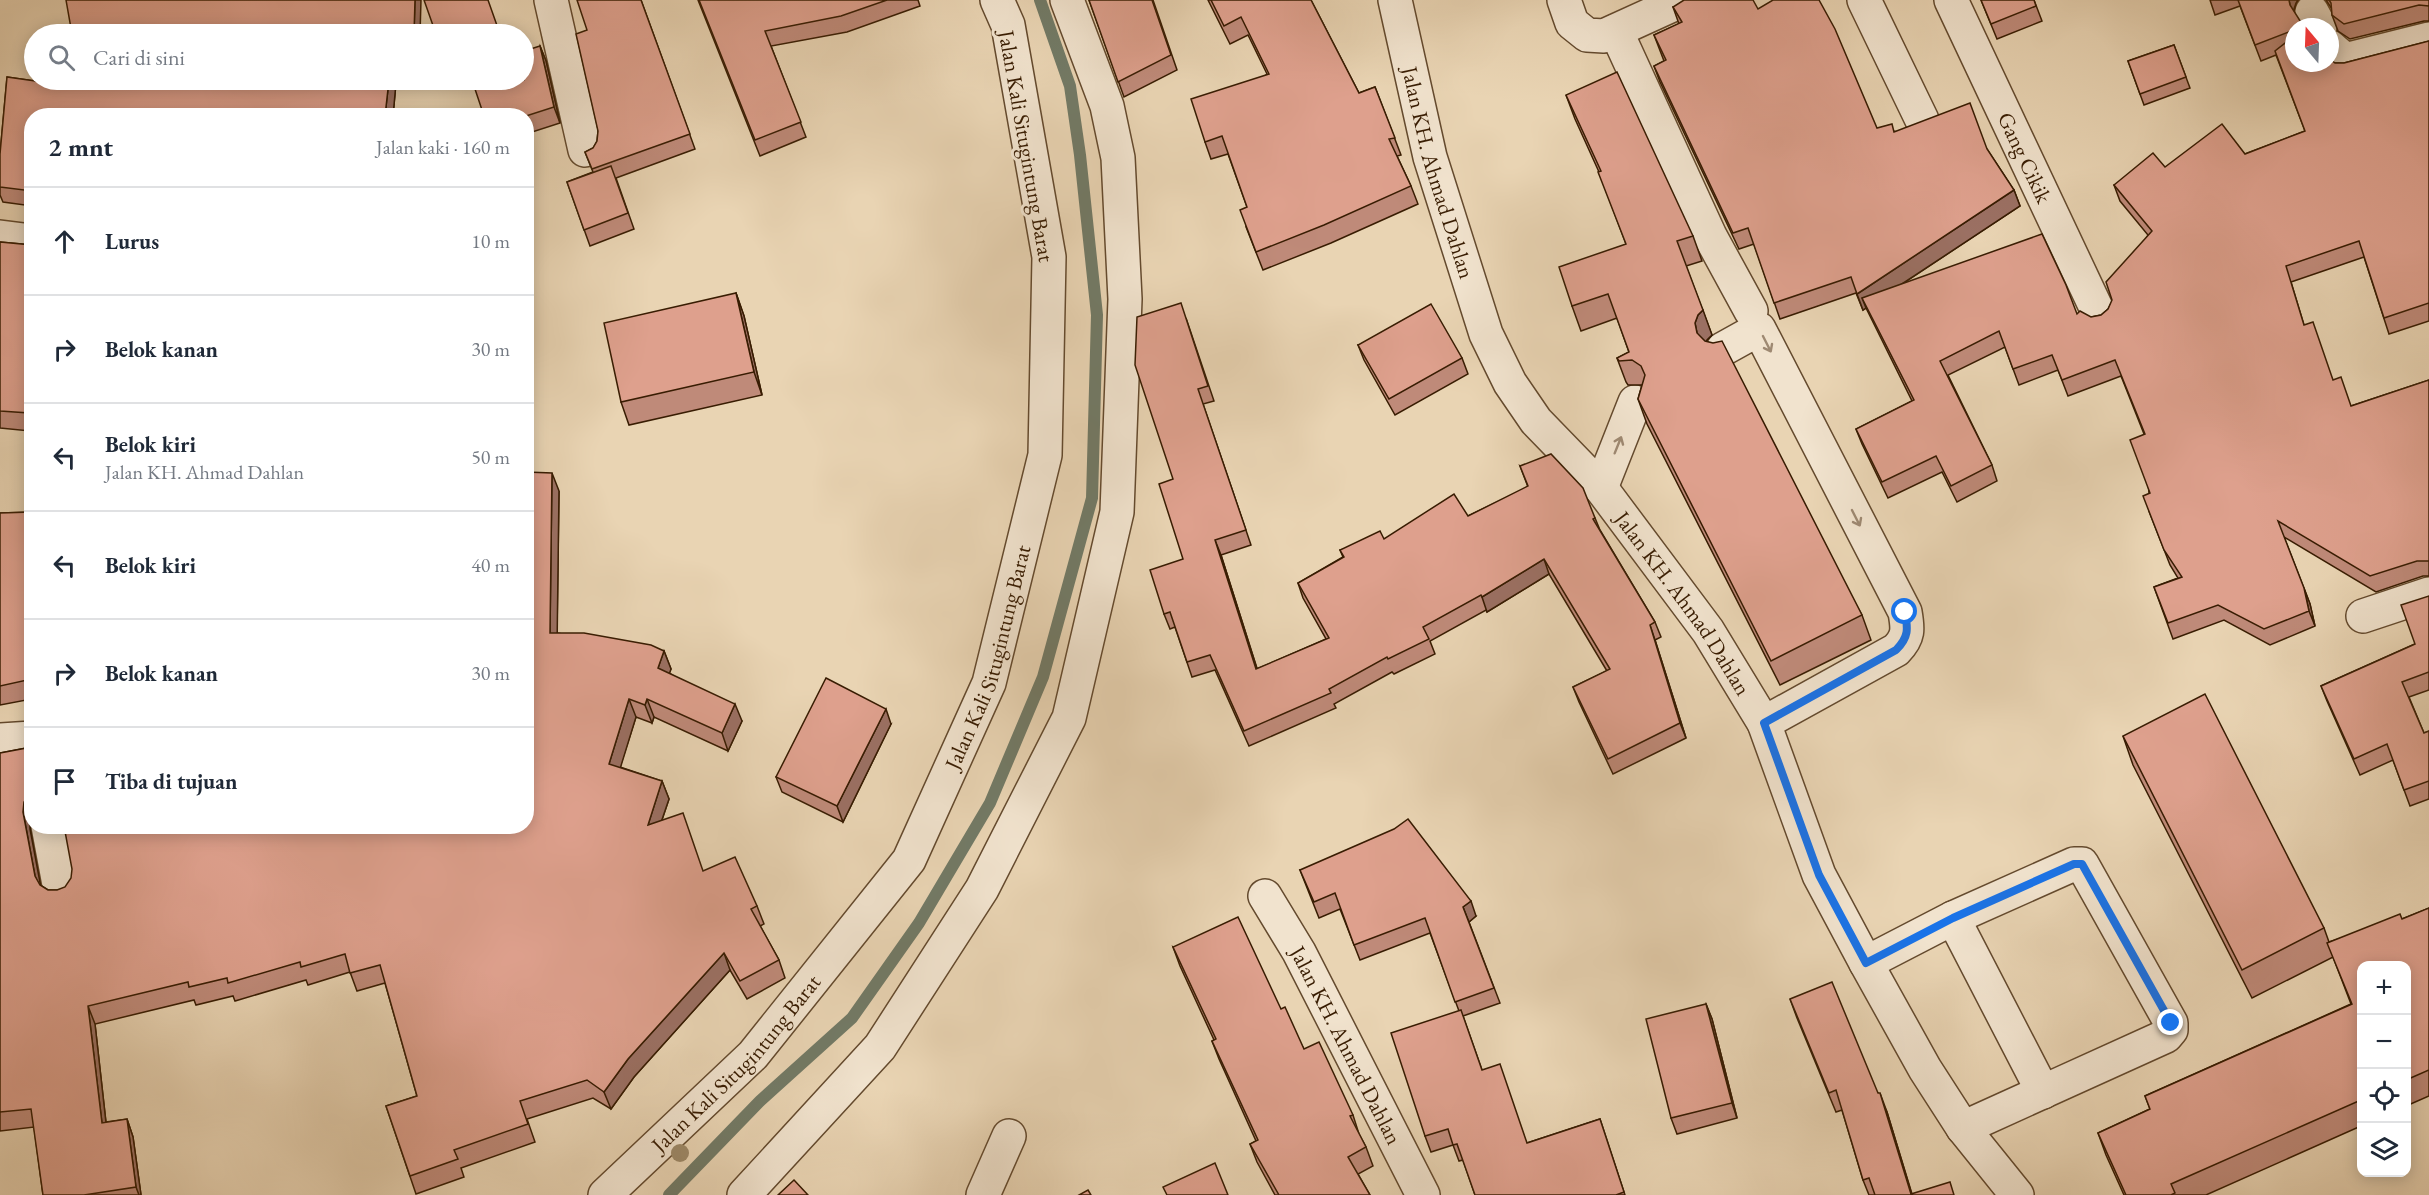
<!DOCTYPE html>
<html lang="id">
<head>
<meta charset="utf-8">
<style>
	:root { --surface:#fff; --page:#f2f2f3; --text:#1f2937; --muted:#747a83; --line:#e0e1e3 }
	body { margin:0; font-family:"EB Garamond",serif; background:var(--page); color:var(--text) }
	.controls { position:absolute; right:18px; bottom:18px; display:grid; overflow:hidden; border-radius:12px; box-shadow:0 3px 15px #0003 }
	.controls button { width:54px; height:54px; display:grid; place-items:center; padding:0; border:0; border-bottom:2px solid var(--line); background:var(--surface); color:var(--text); font:30px sans-serif }
	.compass { position:absolute; left:2285px; top:18px; width:54px; height:54px; border-radius:50%; background:var(--surface); box-shadow:0 3px 15px #0003; rotate:341deg }
	.stop { position:absolute; width:18px; height:18px; margin:-14px; border:4px solid #1a73e8; border-radius:50%; background:#fff }
	.stop.end { background:#1a73e8; border-color:#fff; box-shadow:0 2px 6px #0008 }
	.list { margin:0; padding:0; list-style:none }
	h2 { display:flex; justify-content:space-between; align-items:center; height:78px; margin:0; padding:0 24px; font-size:26px }
	h2 small { font-size:20px; font-weight:400; color:var(--muted) }
	.list li { display:grid; grid-template-columns:39px 1fr auto; gap:18px; align-items:center; box-sizing:border-box; height:108px; padding:0 24px; border-top:2px solid var(--line) }
	.list b { display:block; font-size:22px; white-space:nowrap }
	.list p { margin:0; font-size:20px; white-space:nowrap; color:var(--muted) }
	.list em { font-size:20px; font-style:normal; color:var(--muted) }
	.icon { flex:none; width:33px; height:33px; fill:none; stroke:currentColor; stroke-width:2; stroke-linecap:round; stroke-linejoin:round }
	.map { position:relative; flex:none; width:2429px; height:1195px; overflow:hidden }
	.search { position:absolute; background:var(--surface); box-shadow:0 3px 15px #0003; left:24px; top:24px; width:510px; height:66px; display:flex; align-items:center; gap:15px; box-sizing:border-box; padding:0 21px; border-radius:33px; color:var(--muted); font-size:22px }
	.panel { position:absolute; background:var(--surface); box-shadow:0 3px 15px #0003; left:24px; top:108px; width:510px; height:726px; border-radius:24px }
	.map>svg:first-child { display:block }
	.lines { fill:none; stroke-linecap:round; stroke-linejoin:round }
	.stream { stroke:#727a66; stroke-width:12 }
	.minor-casing { stroke:#644a2e; stroke-width:36 }
	.minor { stroke:#f1e3ce; stroke-width:33 }
	.tree { fill:#9d8968 }
	.wall { fill:#bf8a79; stroke:#381c02; stroke-width:1.5 }
	.shaded-wall { fill:#9b7063; stroke:#381c02; stroke-width:1.5 }
	.building { fill:#dea08d; stroke:#381c02; stroke-width:1.5 }
	.oneway { stroke:#9e8972 }
	.route { stroke:#1a73e8; stroke-width:8 }
	.labels { text-anchor:middle; stroke-width:6; stroke-linejoin:round; paint-order:stroke }
	.street-label { font-size:22px; fill:#381c02; stroke:#f1e3ce }
</style>
</head>
<body>
<div class="map">
<svg width="2429" height="1195" viewBox="0 0 2429 1195">
	<rect width="100%" height="100%" fill="#e9d4b3"/>
	<filter id="stains"><feTurbulence type="fractalNoise" baseFrequency=".00333" numOctaves="4"/><feColorMatrix values="0 0 0 0 .2 0 0 0 0 .09 0 0 0 0 .02 0 0 0 .5 -.17"/></filter>
	<radialGradient id="worn" r=".72"><stop offset=".6" stop-color="#630" stop-opacity="0"/><stop offset="1" stop-color="#630" stop-opacity=".3"/></radialGradient>
	<g class="lines">
		<polyline class="stream" points="669,1195 760,1101 852,1018 919,923 990,803 1043,677 1092,498 1097,315 1080,155 1070,86 1040,0"/>
		<defs>
			<g id="minor">
				<polyline points="551,0 585,150"/>
				<path id="s1" d="M1395,0L1430,157L1486,334L1510,383L1536,421L1601,488L1708,631L1764,723L1819,875L1866,963L1925,1069L1963,1128L2017,1195"/>
				<polyline points="1564,0 1572,23 1587,35 1604,36 1683,0"/>
				<polyline points="1864,0 1922,120"/>
				<path id="s2" d="M1951,0L2099,314"/>
				<polyline points="2312,12 2320,27"/>
				<polyline points="1616,31 1710,236 1751,311"/>
				<polyline points="2330,47 2345,60 2429,39"/>
				<polyline points="0,237 32,241"/>
				<path d="M1723,349L1759,329L1905,612C1908,629 1909,637 1896,650L1764,723"/>
				<polyline points="1601,488 1635,402"/>
				<polyline points="2363,616 2429,594"/>
				<polyline points="0,740 32,738"/>
				<polyline points="48,826 60,890"/>
				<path id="s3" d="M1265,896L1299,952L1423,1195"/>
				<polyline points="1953,918 2043,1092"/>
				<polyline points="1866,963 1953,918 2074,864 2082,864 2171,1023 2171,1030 2166,1036 1963,1128"/>
				<path id="s4" d="M605,1195L753,1055L909,860L989,683L1045,455L1049,257L1008,25L997,0"/>
				<polyline points="744,1195 880,1047 982,889 1069,718 1117,512 1125,299 1118,158 1107,106 1067,0"/>
				<polyline points="983,1195 1009,1136"/>
			</g>
		</defs>
		<use href="#minor" class="minor-casing"/>
		<use href="#minor" class="minor"/>
	</g>
	<circle class="tree" cx="680" cy="1153" r="9"/>
	<g class="wall">
		<polygon points="641,0 695,149 616,178 634,229 590,246 567,182 593,172 585,152 593,148 597,141 598,131 587,30"/>
		<polygon points="698,0 918,0 920,6 847,32 771,46 806,137 760,156"/>
		<polygon points="1089,0 1153,0 1177,70 1124,97"/>
		<polygon points="1208,0 1311,0 1359,93 1375,87 1401,155 1397,156 1411,186 1418,204 1331,243 1263,270 1246,227 1247,207 1228,154 1211,159 1205,142 1267,74 1248,35 1230,44"/>
		<polygon points="1981,0 2034,0 2042,21 1997,39"/>
		<polygon points="2210,0 2298,0 2296,3 2294,11 2294,63 2344,63 2429,41 2429,321 2389,334 2364,257 2291,282 2304,325 2333,380 2351,406 2429,380 2429,576 2423,576 2376,592 2284,537 2310,604 2315,626 2270,645 2224,620 2173,639 2154,587 2178,578 2170,565 2149,511 2149,493 2144,434 2121,376 2068,396 2058,370 2019,385 2005,347 1948,375 1992,465 1997,481 1957,502 1942,472 1888,498 1862,444 1856,429 1912,401 1866,308 1863,310 1856,293 1780,319 1754,244 1739,249 1660,82 1654,66 1664,61 1654,35 1679,24 1673,7 1758,9 1877,128 1987,149 2014,190 2020,206 1902,284 2091,317 2101,315 2108,309 2148,235 2120,201 2114,185 2165,167 2245,154 2305,131 2276,55 2261,61 2240,6 2215,15"/>
		<polygon points="2326,0 2429,0 2429,21 2424,21 2350,39 2338,31 2332,15 2332,9"/>
		<polygon points="2174,45 2190,88 2144,105 2128,61"/>
		<polygon points="540,46 546,61 560,123 526,134 526,116"/>
		<polygon points="7,77 63,85 63,80 408,80 396,83 393,116 32,116 32,206 3,202 0,195 0,154"/>
		<polygon points="1566,95 1693,236 1702,261 1686,266 1712,335 1706,341 1862,615 1871,640 1780,685 1647,424 1638,399 1642,385 1628,385 1626,382 1617,358 1629,352 1617,318 1581,331 1572,306 1626,244 1599,172 1575,119"/>
		<polygon points="0,242 32,245 30,431 0,428"/>
		<polygon points="736,293 744,316 762,395 629,425 621,402"/>
		<polygon points="1186,318 1214,401 1203,404 1251,545 1221,555 1257,669 1326,639 1303,598 1298,583 1343,557 1340,550 1384,539 1468,516 1528,487 1520,466 1595,518 1600,530 1655,622 1661,637 1655,640 1686,738 1613,774 1579,702 1573,687 1607,671 1549,574 1487,612 1486,610 1430,641 1435,654 1394,674 1392,672 1334,704 1336,708 1249,746 1215,670 1192,677 1175,627 1170,629 1164,614 1183,559 1173,479"/>
		<polygon points="1358,345 1462,358 1468,374 1395,415 1364,360"/>
		<polygon points="559,491 557,633 664,651 671,669 669,673 742,721 728,751 654,717 652,723 636,717 620,767 662,781 669,799 662,820 703,871 757,906 764,924 760,926 779,960 785,978 747,999 730,970 634,1077 611,1109 593,1098 527,1119 535,1142 461,1168 464,1177 416,1194 386,1106 417,1096 385,983 357,991 350,972 308,985 306,980 235,1001 233,996 196,1005 194,1000 95,1024 106,1122 127,1119 133,1137 141,1195 43,1195 34,1127 0,1131 0,753 32,747 32,818 30,820 30,829 40,885 48,890 57,890 526,826"/>
		<polygon points="32,512 32,699 0,705 0,513"/>
		<polygon points="2429,596 2429,690 2409,697 2424,733 2429,731 2429,799 2410,806 2393,760 2360,775 2327,701 2321,686 2415,644"/>
		<polygon points="891,724 843,822 782,792 776,777"/>
		<polygon points="2123,736 2324,928 2329,942 2402,919 2429,908 2429,1096 2406,1106 2406,966 2361,966 2361,1126 2206,1195 2124,1195 2106,1155 2098,1133 2150,1109 2145,1096 2351,1004 2333,957 2252,998 2133,765"/>
		<polygon points="1300,870 1476,916 1469,922 1500,1003 1463,1016 1482,1070 1527,1143 1600,1119 1625,1195 1475,1195 1463,1160 1459,1161 1453,1145 1431,1152 1425,1136 1459,1011 1430,933 1360,960 1340,909 1319,918"/>
		<polygon points="1173,947 1281,1009 1304,1049 1353,1115 1359,1134 1366,1147 1373,1166 1358,1174 1370,1195 1275,1195 1257,1162 1250,1144 1256,1141 1219,1059 1212,1041 1214,1040 1180,966"/>
		<polygon points="1790,999 1878,1093 1887,1112 1912,1194 1954,1195 1869,1195 1863,1180 1842,1110 1836,1112 1797,1018"/>
		<polygon points="1706,1004 1712,1019 1737,1118 1677,1134 1671,1118"/>
	</g>
	<g class="shaded-wall">
		<polygon points="415,0 421,0 420,34 414,34"/>
		<polygon points="2289,0 2298,0 2296,3 2293,12 2290,5"/>
		<polygon points="540,46 546,61 560,123 554,107"/>
		<polygon points="389,80 395,80 396,83 393,116 385,116"/>
		<polygon points="2014,190 2020,206 1867,307 1862,298 1866,308 1863,310 1857,294"/>
		<polygon points="736,293 744,316 762,395 754,372"/>
		<polygon points="1703,310 1712,335 1707,340 1704,348 1697,333 1695,323 1698,315"/>
		<polygon points="552,473 559,491 557,651 550,633"/>
		<polygon points="1215,540 1221,555 1262,684 1256,669"/>
		<polygon points="1544,559 1549,574 1487,612 1482,597"/>
		<polygon points="2304,588 2310,604 2315,626 2309,611"/>
		<polygon points="1650,625 1655,640 1686,738 1680,723"/>
		<polygon points="664,651 671,669 665,686 658,668"/>
		<polygon points="629,699 636,717 616,782 609,764"/>
		<polygon points="647,699 654,717 652,723 645,705"/>
		<polygon points="735,704 742,721 728,751 722,733"/>
		<polygon points="886,709 891,724 843,822 837,806"/>
		<polygon points="662,781 669,799 654,843 648,825"/>
		<polygon points="30,794 32,798 32,818 30,820 30,829 42,893 35,876 23,812 24,802"/>
		<polygon points="1471,901 1476,916 1469,922 1463,907"/>
		<polygon points="724,953 730,970 634,1077 611,1109 604,1092 628,1059"/>
		<polygon points="1706,1004 1712,1019 1737,1118 1732,1103"/>
		<polygon points="88,1006 95,1024 108,1141 102,1123"/>
		<polygon points="1880,1093 1887,1112 1912,1195 1911,1195"/>
		<polygon points="127,1119 133,1137 141,1195 139,1195 136,1187"/>
	</g>
	<g class="building">
		<polygon points="66,0 415,0 414,34 72,34"/>
		<polygon points="424,0 488,0 500,34 436,34"/>
		<polygon points="577,0 641,0 690,134 592,169 585,152 593,148 597,141 598,131 576,34 587,30"/>
		<polygon points="699,0 887,0 841,16 765,31 801,122 755,140"/>
		<polygon points="1089,0 1152,0 1171,55 1118,82"/>
		<polygon points="1211,0 1311,0 1359,93 1375,87 1395,138 1389,139 1411,186 1324,225 1256,252 1240,210 1247,207 1222,136 1205,142 1191,99 1269,74 1241,17 1224,26"/>
		<polygon points="1684,0 1753,0 1758,9 1773,0 1819,0 1835,29 1877,128 1892,124 1894,132 1970,103 1987,149 2014,190 1857,294 1851,277 1774,303 1748,228 1733,233 1654,66 1666,60 1654,35 1682,22 1673,7"/>
		<polygon points="1981,0 2034,0 2036,6 1991,24"/>
		<polygon points="2238,0 2289,0 2290,5 2304,27 2294,27 2294,30 2255,45"/>
		<polygon points="2329,0 2429,0 2429,6 2419,5 2344,24 2332,15 2331,3"/>
		<polygon points="2294,36 2294,63 2330,63 2330,59 2335,63 2344,63 2429,41 2429,303 2384,318 2359,241 2286,266 2304,325 2313,322 2333,380 2341,377 2351,406 2429,380 2429,561 2417,561 2370,576 2278,521 2304,588 2309,611 2264,629 2218,605 2168,623 2154,587 2182,577 2164,550 2143,496 2150,493 2130,440 2145,434 2115,360 2062,380 2052,355 2013,369 1999,331 1940,361 1992,465 1951,486 1936,456 1882,482 1856,429 1914,400 1862,298 2042,234 2066,285 2077,314 2080,311 2091,317 2101,315 2108,309 2112,300 2106,282 2152,231 2114,185 2153,153 2165,167 2222,124 2245,154 2305,131 2275,51"/>
		<polygon points="2174,45 2186,77 2140,94 2128,61"/>
		<polygon points="540,46 554,107 526,116 484,116 472,80 524,80 524,51"/>
		<polygon points="1617,72 1693,236 1677,241 1703,310 1698,315 1695,323 1697,333 1705,341 1713,343 1722,341 1862,615 1771,661 1638,399 1645,375 1641,366 1632,360 1619,361 1617,358 1629,352 1608,294 1572,306 1559,267 1626,244 1598,172 1601,171 1566,95"/>
		<polygon points="7,77 63,85 63,80 389,80 385,116 32,116 32,191 0,187 0,154"/>
		<polygon points="611,166 628,213 584,230 567,182"/>
		<polygon points="0,242 32,245 32,456 29,413 0,411"/>
		<polygon points="736,293 754,372 621,402 604,323"/>
		<polygon points="1181,303 1208,386 1198,389 1246,530 1215,540 1256,669 1329,638 1298,583 1344,557 1340,550 1380,531 1384,539 1454,494 1468,516 1528,486 1520,466 1551,454 1583,488 1595,518 1593,519 1655,622 1650,625 1680,723 1608,759 1573,687 1610,669 1544,559 1482,597 1481,595 1423,627 1429,639 1388,659 1387,657 1329,689 1331,693 1244,731 1210,655 1187,662 1170,612 1164,614 1150,570 1183,559 1159,484 1173,479 1135,365 1137,317"/>
		<polygon points="1431,304 1462,358 1389,399 1358,345"/>
		<polygon points="526,472 552,473 550,633 584,633 651,645 664,651 658,668 735,704 722,733 647,699 645,705 629,699 609,764 662,781 648,825 683,813 703,871 735,857 757,906 751,909 779,960 740,981 724,953 628,1059 604,1092 587,1080 520,1101 528,1124 454,1150 458,1159 410,1176 386,1106 417,1096 380,965 350,973 345,954 301,967 300,962 228,983 227,978 189,987 188,982 88,1006 102,1123 127,1119 136,1187 84,1195 43,1195 31,1109 0,1112 0,753 32,747 32,793 30,794 24,802 23,812 35,876 40,885 48,890 57,890 65,887 71,878 72,869 64,826 526,826"/>
		<polygon points="32,512 32,679 0,686 0,513"/>
		<polygon points="2429,596 2429,672 2402,682 2424,733 2429,731 2429,781 2404,790 2387,744 2354,759 2321,686 2415,644 2401,605"/>
		<polygon points="826,678 886,709 837,806 776,777"/>
		<polygon points="2205,694 2324,928 2242,970 2123,736"/>
		<polygon points="1408,819 1471,901 1463,907 1494,988 1455,1002 1425,918 1354,945 1335,893 1314,902 1300,870 1394,829"/>
		<polygon points="2429,908 2429,1070 2406,1080 2406,966 2361,966 2361,1100 2171,1184 2175,1193 2171,1195 2126,1195 2098,1133 2150,1109 2145,1096 2352,1004 2327,943 2400,914 2402,919"/>
		<polygon points="1238,917 1281,1009 1285,1007 1304,1049 1319,1042 1353,1115 1350,1116 1366,1147 1348,1157 1370,1195 1279,1195 1250,1144 1258,1140 1212,1041 1216,1039 1173,947"/>
		<polygon points="1832,982 1878,1093 1880,1093 1911,1194 1950,1182 1954,1195 1875,1195 1869,1178 1863,1180 1836,1090 1829,1093 1790,999"/>
		<polygon points="1706,1004 1732,1103 1671,1118 1646,1019"/>
		<polygon points="1461,1010 1482,1070 1500,1064 1527,1143 1600,1119 1624,1192 1616,1195 1475,1195 1457,1144 1453,1145 1448,1129 1425,1136 1391,1033"/>
		<polygon points="1215,1163 1228,1195 1167,1195 1163,1187"/>
		<polygon points="794,1180 808,1195 778,1195"/>
		<polygon points="1088,1190 1091,1195 1079,1195"/>
	</g>
	<defs><path id="oneway-shaft" d="M-6 0H5M1.5-3L5.5 0L1.5 3" fill="none" stroke-width="1.6" stroke-linecap="round" stroke-linejoin="round" transform="scale(1.5)"/></defs>
	<g class="oneway">
		<use href="#oneway-shaft" transform="translate(1767 344) rotate(63)"/>
		<use href="#oneway-shaft" transform="translate(1618 445) rotate(-68)"/>
		<use href="#oneway-shaft" transform="translate(1856 518) rotate(63)"/>
	</g>
	<g class="lines">
		<path class="route" d="M1905,612C1908,629 1909,637 1896,650L1764,723L1819,875L1866,963L1953,918L2074,864H2082L2171,1023"/>
	</g>
	<g class="labels">
		<g class="street-label">
			<text transform="translate(1027 146) rotate(80)" y="8">Jalan Kali Situgintung Barat</text>
			<text dy="8" stroke="none"><textPath href="#s2" startOffset="174">Gang Cikik</textPath></text>
			<text dy="8" stroke="none"><textPath href="#s1" startOffset="178">Jalan KH. Ahmad Dahlan</textPath></text>
			<text dy="8" stroke="none"><textPath href="#s1" startOffset="682">Jalan KH. Ahmad Dahlan</textPath></text>
			<text dy="8" stroke="none"><textPath href="#s4" startOffset="672">Jalan Kali Situgintung Barat</textPath></text>
			<text dy="8" stroke="none"><textPath href="#s3" startOffset="170">Jalan KH. Ahmad Dahlan</textPath></text>
			<text dy="8" stroke="none"><textPath href="#s4" startOffset="186">Jalan Kali Situgintung Barat</textPath></text>
		</g>
	</g>
	<rect width="100%" height="100%" filter="url(#stains)"/>
	<rect width="100%" height="100%" fill="url(#worn)"/>
</svg>
<div class="controls">
<button>+</button>
<button>−</button>
<button><svg class="icon" aria-label="locate" viewBox="0 0 24 24"><circle cx="12" cy="12" r="6"/><path d="M12 2v4M12 18v4M2 12h4M18 12h4"/></svg></button>
<button><svg class="icon" aria-label="layers" viewBox="0 0 24 24"><path d="M12 4l9 5-9 5-9-5zM3 14l9 5 9-5"/></svg></button>
</div>
<svg class="compass" viewBox="-18 -18 36 36"><path d="M0-13l5 13h-10z" fill="#e53935"/><path d="M0 13l5-13h-10z" fill="#747a83"/></svg>
<div class="stop" style="left:1905px;top:612px"></div>
<div class="stop end" style="left:2171px;top:1023px"></div>
<div class="search"><svg class="icon" aria-label="search" viewBox="0 0 24 24"><circle cx="10" cy="10" r="6"/><path d="M15 15l6 6"/></svg>Cari di sini</div>
<section class="panel">
<h2>2 mnt<small>Jalan kaki · 160 m</small></h2>
<ul class="list">
<li><svg class="icon" aria-label="ahead" viewBox="0 0 24 24"><path d="M12 20V5M6 11l6-6 6 6"/></svg><div><b>Lurus</b></div><em>10 m</em></li>
<li><svg class="icon" aria-label="right" viewBox="0 0 24 24"><path d="M7 20v-9h11M14 6l5 5-5 5"/></svg><div><b>Belok kanan</b></div><em>30 m</em></li>
<li><svg class="icon" aria-label="left" viewBox="0 0 24 24"><path d="M17 20v-9H6M10 6l-5 5 5 5"/></svg><div><b>Belok kiri</b><p>Jalan KH. Ahmad Dahlan</p></div><em>50 m</em></li>
<li><svg class="icon" aria-label="left" viewBox="0 0 24 24"><path d="M17 20v-9H6M10 6l-5 5 5 5"/></svg><div><b>Belok kiri</b></div><em>40 m</em></li>
<li><svg class="icon" aria-label="right" viewBox="0 0 24 24"><path d="M7 20v-9h11M14 6l5 5-5 5"/></svg><div><b>Belok kanan</b></div><em>30 m</em></li>
<li><svg class="icon" aria-label="arrive" viewBox="0 0 24 24"><path d="M6 21V4h12l-3 4 3 4H6"/></svg><div><b>Tiba di tujuan</b></div></li>
</ul>
</section>
</div>
</body>
</html>
